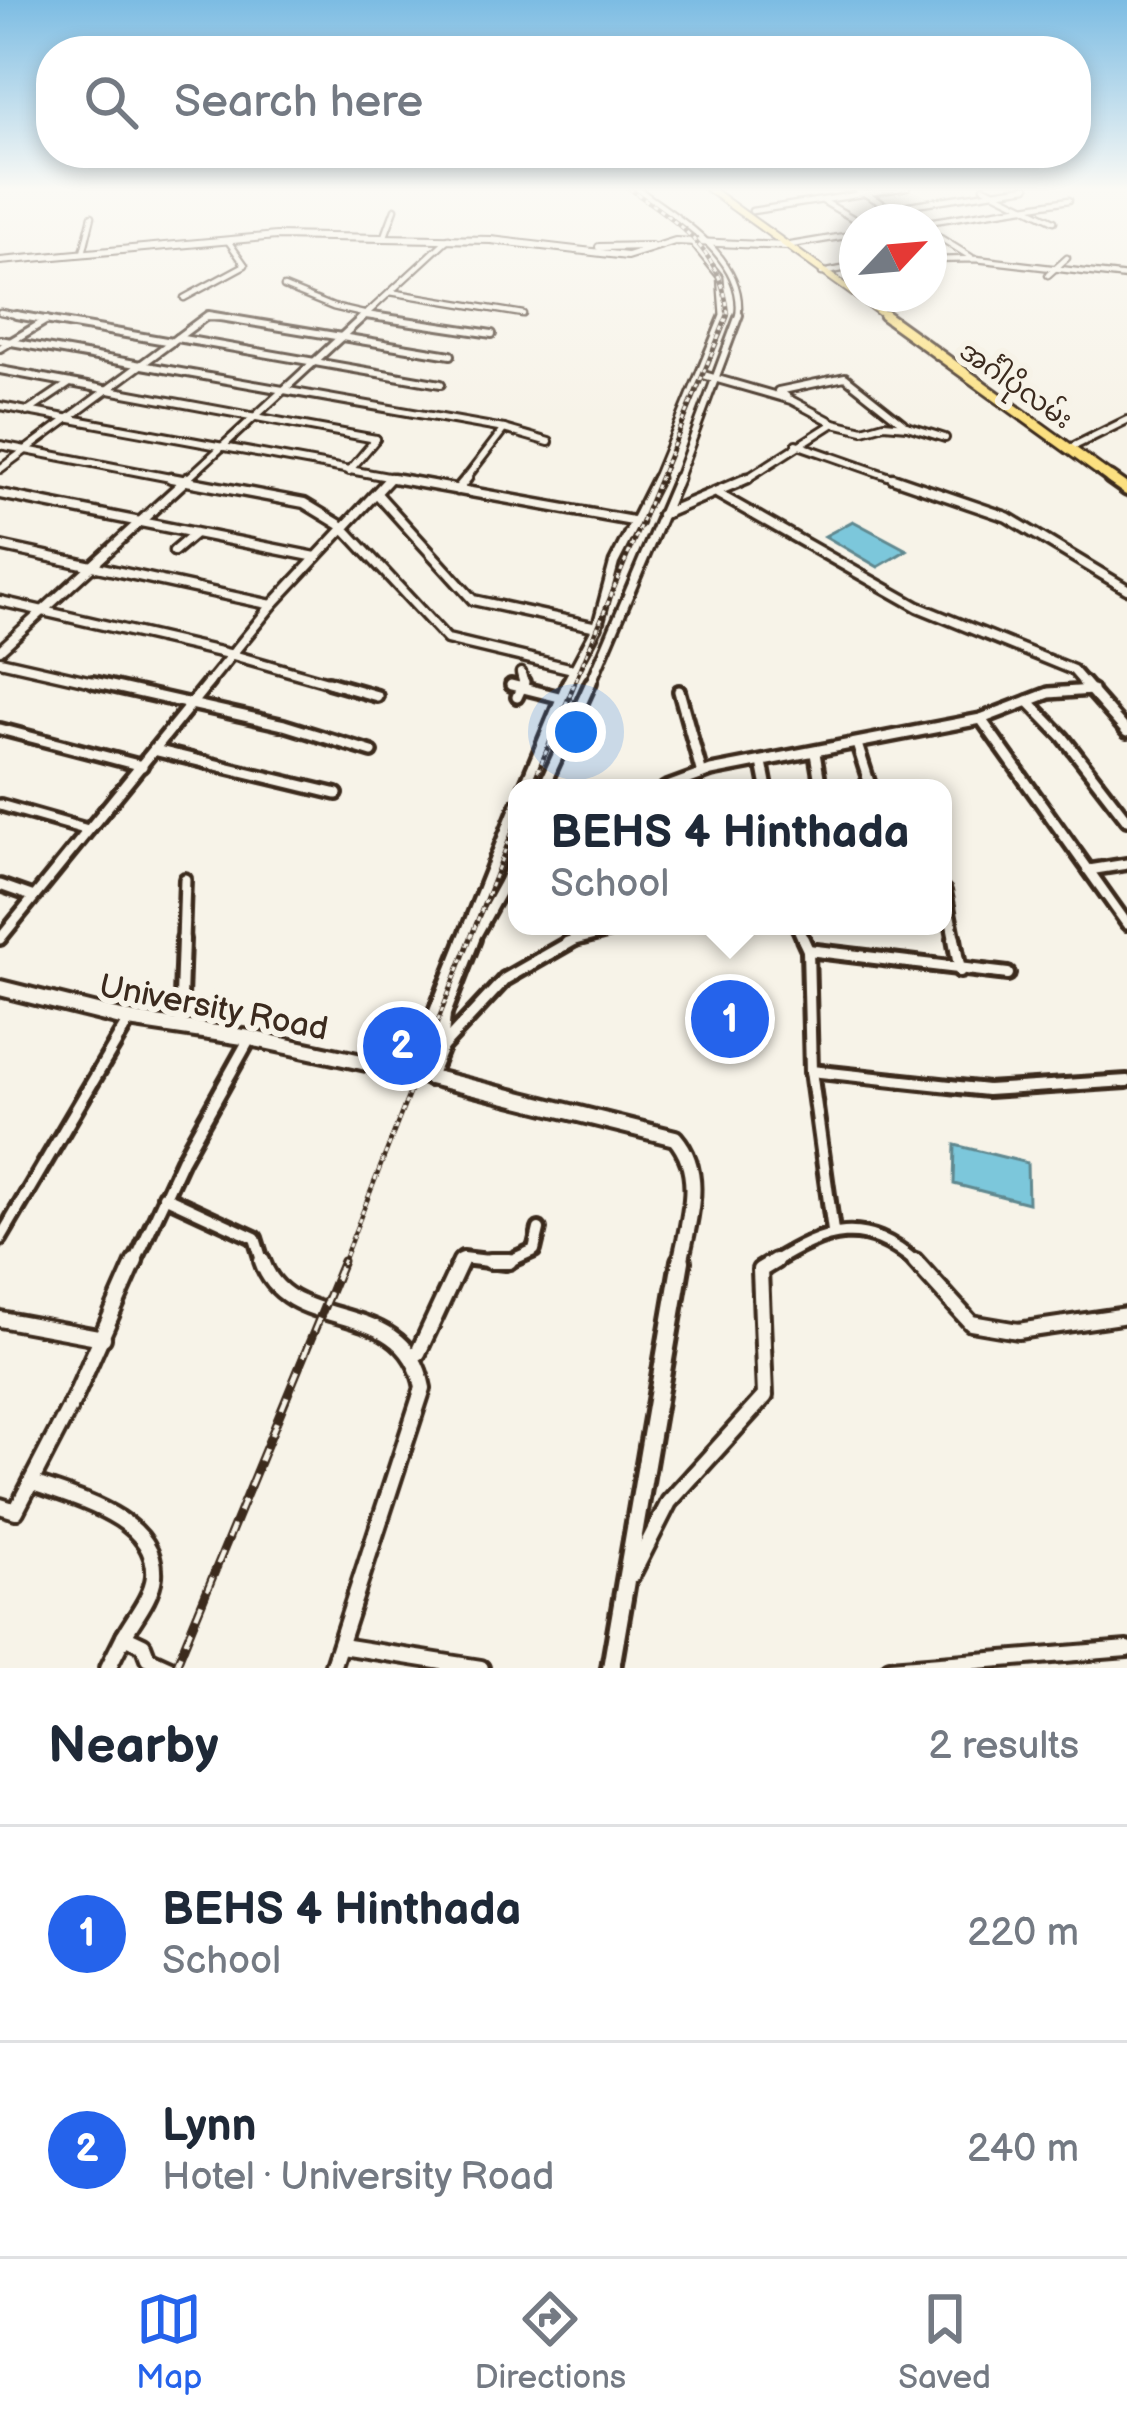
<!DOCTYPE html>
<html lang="en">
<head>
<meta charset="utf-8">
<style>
	:root { --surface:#fff; --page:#f2f2f3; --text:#1f2937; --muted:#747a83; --line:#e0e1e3; --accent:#2563eb }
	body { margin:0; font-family:"Balsamiq Sans","Noto Sans Myanmar",sans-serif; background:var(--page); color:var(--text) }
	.compass { position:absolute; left:839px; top:204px; width:108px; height:108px; border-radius:50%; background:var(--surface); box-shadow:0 6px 18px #0003; rotate:64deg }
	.you { position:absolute; left:576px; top:732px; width:42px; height:42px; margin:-30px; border:9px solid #fff; border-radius:50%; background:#1a73e8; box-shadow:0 0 0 18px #1a73e833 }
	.badge { display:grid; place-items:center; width:78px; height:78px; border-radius:50%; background:var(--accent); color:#fff; font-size:39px; font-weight:700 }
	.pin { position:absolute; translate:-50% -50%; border:6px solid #fff; box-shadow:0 3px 12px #0006 }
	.popup { position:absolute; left:508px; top:779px; width:444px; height:156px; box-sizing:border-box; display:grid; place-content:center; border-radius:24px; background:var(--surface); filter:drop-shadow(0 3px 9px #0005); font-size:39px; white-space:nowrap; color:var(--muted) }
	.popup b { font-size:45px; color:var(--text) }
	.popup::after { content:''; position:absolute; left:50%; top:100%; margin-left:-24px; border:24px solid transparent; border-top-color:var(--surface) }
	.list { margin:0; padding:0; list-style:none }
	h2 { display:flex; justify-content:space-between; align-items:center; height:156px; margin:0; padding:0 48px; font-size:51px }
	h2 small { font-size:39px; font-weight:400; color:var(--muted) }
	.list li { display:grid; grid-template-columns:78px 1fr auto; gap:36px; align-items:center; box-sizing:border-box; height:216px; padding:0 48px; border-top:3px solid var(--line) }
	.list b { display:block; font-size:45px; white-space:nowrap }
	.list p { margin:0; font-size:39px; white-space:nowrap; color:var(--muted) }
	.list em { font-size:39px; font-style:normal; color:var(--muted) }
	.icon { flex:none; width:66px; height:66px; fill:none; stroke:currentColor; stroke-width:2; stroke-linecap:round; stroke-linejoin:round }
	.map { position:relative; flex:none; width:1127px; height:1668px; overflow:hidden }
	.search { position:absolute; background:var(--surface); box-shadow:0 6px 18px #0003; left:36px; right:36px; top:36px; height:132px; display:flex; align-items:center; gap:30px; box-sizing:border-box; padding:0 42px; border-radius:48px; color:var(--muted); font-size:45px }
	.sheet { height:588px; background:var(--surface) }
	nav { display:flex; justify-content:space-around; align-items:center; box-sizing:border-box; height:168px; border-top:3px solid var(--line); background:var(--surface); font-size:33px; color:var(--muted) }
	nav a { display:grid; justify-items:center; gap:6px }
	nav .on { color:var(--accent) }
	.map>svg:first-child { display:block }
	.water { fill:#7bc7db; stroke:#61888f; stroke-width:3 }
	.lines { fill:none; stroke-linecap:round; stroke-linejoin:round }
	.minor-far5-casing { stroke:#3b2a1e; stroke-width:9 }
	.minor-far4-casing { stroke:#3b2a1e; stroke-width:12 }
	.minor-far3-casing { stroke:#3b2a1e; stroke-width:15 }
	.minor-far2-casing { stroke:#3b2a1e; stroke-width:18 }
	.minor-far1-casing { stroke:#3b2a1e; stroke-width:20 }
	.minor-casing { stroke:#3b2a1e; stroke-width:22 }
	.tertiary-far1-casing { stroke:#3b2a1e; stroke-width:22 }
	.tertiary-casing { stroke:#3b2a1e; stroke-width:26 }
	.secondary-casing { stroke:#3b2a1e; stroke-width:10 }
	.primary-far2-casing { stroke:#3b2a1e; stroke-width:10 }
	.primary-far1-casing { stroke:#3b2a1e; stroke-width:15 }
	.primary-casing { stroke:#3b2a1e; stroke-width:18 }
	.minor-far5 { stroke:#f7f3e8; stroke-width:4.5 }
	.minor-far4 { stroke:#f7f3e8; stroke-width:6 }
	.minor-far3 { stroke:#f7f3e8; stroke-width:8 }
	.minor-far2 { stroke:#f7f3e8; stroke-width:9 }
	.minor-far1 { stroke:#f7f3e8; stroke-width:10 }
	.minor { stroke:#f7f3e8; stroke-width:14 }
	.tertiary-far1 { stroke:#f7f3e8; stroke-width:14 }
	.tertiary { stroke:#f7f3e8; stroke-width:16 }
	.secondary { stroke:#f7f3e8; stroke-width:6 }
	.primary-far2 { stroke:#fce080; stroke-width:6 }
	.primary-far1 { stroke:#fce080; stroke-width:9 }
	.primary { stroke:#fce080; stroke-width:10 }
	.rail-far1-casing { stroke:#3b2a1e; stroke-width:4.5 }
	.rail-casing { stroke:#3b2a1e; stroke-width:9 }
	.rail-far1 { stroke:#f7f3e8; stroke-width:3; stroke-dasharray:4.5; stroke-linecap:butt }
	.rail { stroke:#f7f3e8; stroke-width:4.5; stroke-dasharray:14; stroke-linecap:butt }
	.labels { text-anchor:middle; stroke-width:12; stroke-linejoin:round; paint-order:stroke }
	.far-street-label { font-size:27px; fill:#3b2a1e; stroke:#f7f3e8 }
	.street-label { font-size:33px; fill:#3b2a1e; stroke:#f7f3e8 }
</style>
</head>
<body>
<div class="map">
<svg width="1127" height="1668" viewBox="0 0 1127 1668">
	<rect width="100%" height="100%" fill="#f7f3e8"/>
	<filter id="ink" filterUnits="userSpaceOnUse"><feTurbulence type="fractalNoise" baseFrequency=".00833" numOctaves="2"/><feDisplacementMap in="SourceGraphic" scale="24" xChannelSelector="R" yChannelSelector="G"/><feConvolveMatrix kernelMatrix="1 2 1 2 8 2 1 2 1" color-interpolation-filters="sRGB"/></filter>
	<g filter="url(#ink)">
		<g class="water">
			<polygon points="853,521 907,550 878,567 825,536"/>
			<polygon points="955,1145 1027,1163 1028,1203 954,1184"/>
		</g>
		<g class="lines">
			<defs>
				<g id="minor-far5">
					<path d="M635,187C676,218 748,257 738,318"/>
					<polyline points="853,187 915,222"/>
					<polyline points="984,187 1054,221"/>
					<polyline points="823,201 859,222"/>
					<polyline points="889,208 1027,187"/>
					<polyline points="752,211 907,187"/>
					<polyline points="927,222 1069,200"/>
					<polyline points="929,231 971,257"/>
					<polyline points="385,236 395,209"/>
					<polyline points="691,241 720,277 723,318"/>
					<polyline points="785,246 857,234"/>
					<polyline points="83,253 92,216"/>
					<polyline points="929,260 976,259 1127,277"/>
					<polyline points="822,273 857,266"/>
					<polyline points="1048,275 1067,258"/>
					<polyline points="284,287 333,307 381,318"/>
					<polyline points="390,292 523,314"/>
					<polyline points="184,298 245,265 228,241"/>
					<polyline points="0,312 33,318"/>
					<polyline points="204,318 225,318"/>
					<polyline points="362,318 449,238"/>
				</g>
				<g id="minor-far4">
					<polyline points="16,315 172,342"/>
					<polyline points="366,315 492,334"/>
					<polyline points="177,338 441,384"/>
					<polyline points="0,340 504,429 549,442"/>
					<polyline points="0,348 47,320"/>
					<polyline points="0,370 376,439"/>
					<polyline points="700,374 791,400 834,423 863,430 884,424 907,426 945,438"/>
					<polyline points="786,396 778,391 845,377 903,423"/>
					<polyline points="0,406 410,481"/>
					<polyline points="27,412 70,383"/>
					<polyline points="796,444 902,481"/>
					<polyline points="0,445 186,481"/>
					<polyline points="1070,448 1127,420"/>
					<polyline points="0,469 208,315 451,355"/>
					<polyline points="349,471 376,439"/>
					<polyline points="185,481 365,315"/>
					<polyline points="464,481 504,429"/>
					<polyline points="655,481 724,315"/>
					<polyline points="677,481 739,315"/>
					<polyline points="743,481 834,423"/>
				</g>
				<g id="minor-far3">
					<polyline points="171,478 304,503 342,526 447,639 573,669"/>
					<polyline points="393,478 638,522"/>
					<polyline points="893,478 1007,517 1127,589"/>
					<polyline points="457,490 467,478"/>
					<polyline points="0,494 316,557"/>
					<polyline points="718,494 918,607 1073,670 1086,685"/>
					<polyline points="378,495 473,600 597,627"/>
					<polyline points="661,515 748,478"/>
					<polyline points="0,546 272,605"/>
					<polyline points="174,551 195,533"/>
					<polyline points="0,601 233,655 338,685"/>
					<polyline points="0,650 188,478"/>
					<polyline points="0,661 106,685"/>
					<polyline points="521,673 524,685"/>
					<polyline points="207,685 272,605 390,478"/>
					<polyline points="566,685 597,627 614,563 657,478"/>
					<polyline points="590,685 678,478"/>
				</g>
				<g id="minor-far2">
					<polyline points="93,682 284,725 372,752"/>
					<polyline points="328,682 377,696"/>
					<polyline points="1083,682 1127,732"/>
					<polyline points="511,685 563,698"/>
					<polyline points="679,691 702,774"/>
					<polyline points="517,697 524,682"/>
					<polyline points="1028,701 1063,737 1127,820"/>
					<polyline points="981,719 1127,924"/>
					<polyline points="0,729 142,766"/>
					<polyline points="857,744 871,788"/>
					<polyline points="154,750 337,794"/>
					<polyline points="815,753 821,788"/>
					<polyline points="762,762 767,788"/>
					<polyline points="524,788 568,682"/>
					<polyline points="543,788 591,682"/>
					<polyline points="665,788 711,771 981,719 1049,693 1092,690"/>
					<polyline points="0,805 88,830"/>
					<polyline points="1089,870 1127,864"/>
					<polyline points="505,882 517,852"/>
					<polyline points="0,885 34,897"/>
					<polyline points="945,891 955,942"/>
					<polyline points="797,926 804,942"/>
					<polyline points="0,939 209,682"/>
					<polyline points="183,942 185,879"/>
					<polyline points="462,942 517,804"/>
					<polyline points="472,942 505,882 517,874"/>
					<polyline points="567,942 630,926"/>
				</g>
				<g id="minor-far1">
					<polyline points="803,939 808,950 811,1071 833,1231"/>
					<polyline points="954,939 960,971"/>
					<polyline points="808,950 1008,974"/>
					<polyline points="180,1027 183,939"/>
					<polyline points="442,1047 505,979 575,939"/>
					<polyline points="811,1071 987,1090 1127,1081"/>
					<polyline points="410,1074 464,939"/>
					<polyline points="429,1079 442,1047 445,1014 474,939"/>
					<polyline points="164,1196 255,1238 263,1264"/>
					<polyline points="0,1239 129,1020"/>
					<polyline points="134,1264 182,1160 250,1038"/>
					<polyline points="460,1264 463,1258 505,1263 534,1250 539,1229"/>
					<path d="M770,1264C827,1229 863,1216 918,1264"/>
				</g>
				<g id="minor">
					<path d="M262,1261C288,1338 405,1292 423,1388L332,1668"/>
					<polyline points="490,1261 509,1261"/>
					<polyline points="915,1261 971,1323 1018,1331 1127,1315"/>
					<polyline points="0,1319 103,1338"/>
					<polyline points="418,1353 461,1261"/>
					<path d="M33,1483C74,1498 158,1518 154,1576C152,1597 134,1618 124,1636L143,1645L148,1658L170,1668"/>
					<polyline points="0,1506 16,1511 75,1397 135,1261"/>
					<polyline points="632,1575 669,1502 765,1396 760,1270 775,1261"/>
					<polyline points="341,1646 481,1668"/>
					<polyline points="108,1668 124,1636"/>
					<polyline points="890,1668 1127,1649"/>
				</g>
				<path id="tertiary-far1" d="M0,988L129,1020L250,1038L418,1074L675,1138C706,1174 688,1222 680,1264"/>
				<polyline id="tertiary" points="611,1668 681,1261"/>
				<g id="secondary">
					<polyline points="599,247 651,246"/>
					<polyline points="0,261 276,236 491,240 627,256 675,241 785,246"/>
				</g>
				<polyline id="primary-far2" points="706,187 888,318"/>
				<polyline id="primary-far1" points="884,315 1114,481"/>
				<polyline id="primary" points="1110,478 1127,490"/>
			</defs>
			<use href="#minor-far5" class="minor-far5-casing"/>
			<use href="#minor-far4" class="minor-far4-casing"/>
			<use href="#minor-far3" class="minor-far3-casing"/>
			<use href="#minor-far2" class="minor-far2-casing"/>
			<use href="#minor-far1" class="minor-far1-casing"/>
			<use href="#minor" class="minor-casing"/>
			<use href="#tertiary-far1" class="tertiary-far1-casing"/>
			<use href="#tertiary" class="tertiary-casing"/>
			<use href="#secondary" class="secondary-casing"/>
			<use href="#primary-far2" class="primary-far2-casing"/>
			<use href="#primary-far1" class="primary-far1-casing"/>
			<use href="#primary" class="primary-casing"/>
			<use href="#minor-far5" class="minor-far5"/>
			<use href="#minor-far4" class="minor-far4"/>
			<use href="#minor-far3" class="minor-far3"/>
			<use href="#minor-far2" class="minor-far2"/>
			<use href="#minor-far1" class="minor-far1"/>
			<use href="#minor" class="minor"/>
			<use href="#tertiary-far1" class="tertiary-far1"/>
			<use href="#tertiary" class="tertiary"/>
			<use href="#secondary" class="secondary"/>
			<use href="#primary-far2" class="primary-far2"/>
			<use href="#primary-far1" class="primary-far1"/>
			<use href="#primary" class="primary"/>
			<defs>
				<g id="rail-far1">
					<path d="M531,788L728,314C722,250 676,221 627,187"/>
					<polyline points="342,1264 517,820"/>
				</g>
				<polyline id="rail" points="175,1668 343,1261"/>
			</defs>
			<use href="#rail-far1" class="rail-far1-casing"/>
			<use href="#rail" class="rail-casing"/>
			<use href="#rail-far1" class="rail-far1"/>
			<use href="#rail" class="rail"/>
		</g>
	</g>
	<linearGradient id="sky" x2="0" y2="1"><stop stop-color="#7cbce3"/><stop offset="0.45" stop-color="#fbfaf5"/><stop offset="1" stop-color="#fbfaf5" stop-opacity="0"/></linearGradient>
	<rect width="1127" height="420" fill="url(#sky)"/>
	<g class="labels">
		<g class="far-street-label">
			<text transform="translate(1016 385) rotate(35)" y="9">အင်္ဂါပိုလမ်း</text>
		</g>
		<g class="street-label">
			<text transform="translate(214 1006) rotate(11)" y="12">University Road</text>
		</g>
	</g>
</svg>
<svg class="compass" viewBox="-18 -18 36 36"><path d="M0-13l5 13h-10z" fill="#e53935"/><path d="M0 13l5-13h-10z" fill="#747a83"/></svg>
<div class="you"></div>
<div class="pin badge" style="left:730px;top:1019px">1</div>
<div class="popup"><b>BEHS 4 Hinthada</b>School</div>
<div class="pin badge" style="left:402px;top:1046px">2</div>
<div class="search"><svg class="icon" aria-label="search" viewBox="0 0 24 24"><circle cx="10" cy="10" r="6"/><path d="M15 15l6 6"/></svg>Search here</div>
</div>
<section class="sheet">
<h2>Nearby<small>2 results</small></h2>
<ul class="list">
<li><span class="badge">1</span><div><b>BEHS 4 Hinthada</b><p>School</p></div><em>220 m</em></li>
<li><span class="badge">2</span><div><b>Lynn</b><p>Hotel · University Road</p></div><em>240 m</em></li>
</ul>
</section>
<nav>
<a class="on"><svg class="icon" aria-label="map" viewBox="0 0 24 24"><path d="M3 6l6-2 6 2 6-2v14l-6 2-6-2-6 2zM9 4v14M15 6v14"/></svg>Map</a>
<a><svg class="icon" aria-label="directions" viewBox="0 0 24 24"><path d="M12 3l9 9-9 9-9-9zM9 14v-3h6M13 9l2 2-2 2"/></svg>Directions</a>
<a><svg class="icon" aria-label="saved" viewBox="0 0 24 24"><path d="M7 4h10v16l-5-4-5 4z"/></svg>Saved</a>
</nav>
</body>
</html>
